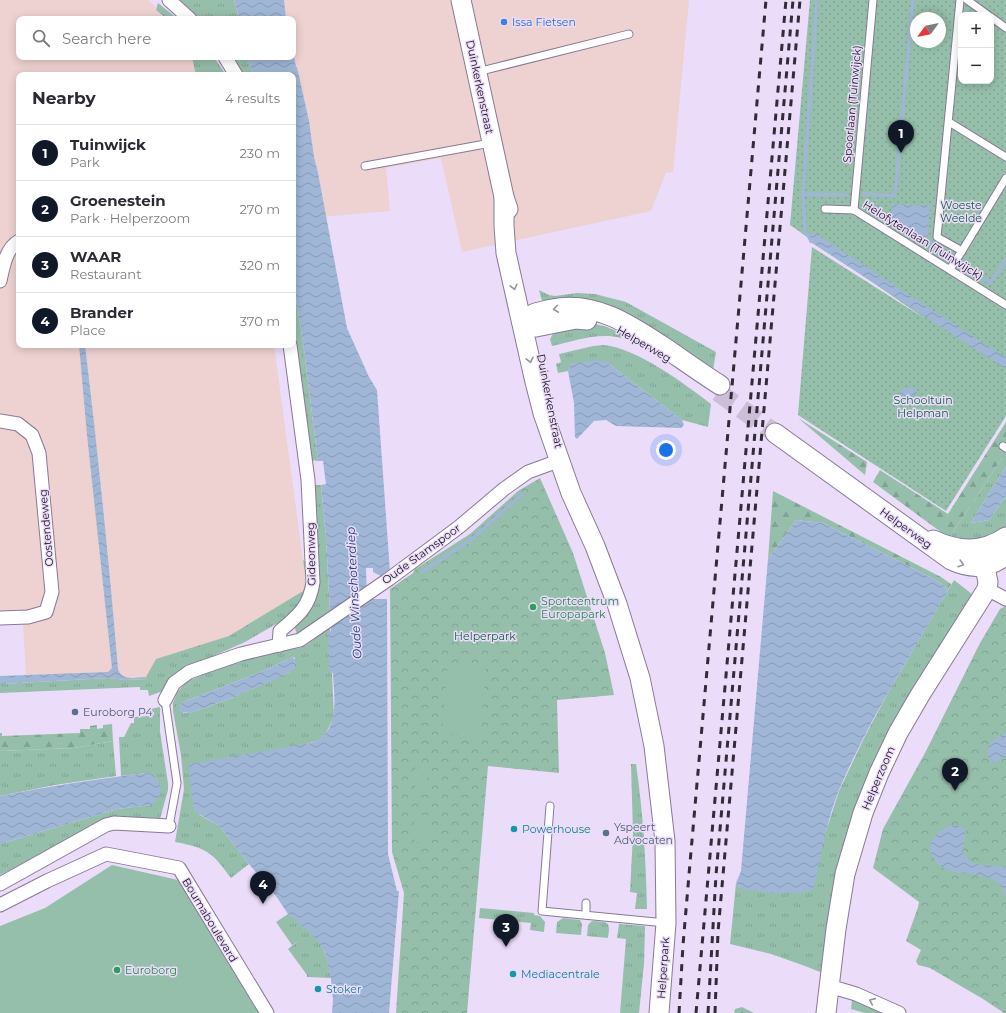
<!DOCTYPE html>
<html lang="en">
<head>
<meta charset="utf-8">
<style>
	:root { --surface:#fff; --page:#f2f2f3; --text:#2b2b33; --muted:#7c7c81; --line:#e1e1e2; --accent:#111827 }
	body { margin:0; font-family:Montserrat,sans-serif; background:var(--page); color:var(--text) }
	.controls { position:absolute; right:12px; top:12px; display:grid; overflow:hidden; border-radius:8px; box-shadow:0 2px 10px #0003 }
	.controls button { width:36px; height:36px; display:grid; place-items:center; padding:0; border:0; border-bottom:1px solid var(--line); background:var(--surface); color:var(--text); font:20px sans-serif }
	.compass { position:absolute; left:910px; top:12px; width:36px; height:36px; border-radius:50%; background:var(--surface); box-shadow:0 2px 10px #0003; rotate:237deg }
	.you { position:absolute; left:666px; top:450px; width:14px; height:14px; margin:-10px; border:3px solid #fff; border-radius:50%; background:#1a73e8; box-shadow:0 0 0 6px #1a73e833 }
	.badge { display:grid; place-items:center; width:26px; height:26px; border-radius:50%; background:var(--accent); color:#fff; font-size:13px; font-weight:700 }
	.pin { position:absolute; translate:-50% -33px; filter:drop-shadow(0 1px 2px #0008) }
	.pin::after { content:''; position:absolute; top:21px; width:14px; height:12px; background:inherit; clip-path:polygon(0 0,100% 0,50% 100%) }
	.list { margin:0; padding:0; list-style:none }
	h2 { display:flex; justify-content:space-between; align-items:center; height:52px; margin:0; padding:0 16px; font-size:17px }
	h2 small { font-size:13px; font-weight:400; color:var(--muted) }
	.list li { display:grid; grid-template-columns:26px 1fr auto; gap:12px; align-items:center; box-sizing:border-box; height:56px; padding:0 16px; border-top:1px solid var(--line) }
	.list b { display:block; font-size:15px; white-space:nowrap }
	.list p { margin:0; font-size:13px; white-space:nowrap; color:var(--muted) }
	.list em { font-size:13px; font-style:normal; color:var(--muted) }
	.icon { flex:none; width:22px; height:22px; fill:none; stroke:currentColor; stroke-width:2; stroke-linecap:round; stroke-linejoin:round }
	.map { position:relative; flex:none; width:1006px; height:1013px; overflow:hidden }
	.search { position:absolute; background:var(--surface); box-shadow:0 2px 10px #0003; left:16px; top:16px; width:280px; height:44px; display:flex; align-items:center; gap:10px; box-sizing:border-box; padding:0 14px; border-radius:8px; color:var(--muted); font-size:15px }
	.panel { position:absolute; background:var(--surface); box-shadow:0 2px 10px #0003; left:16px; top:72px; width:280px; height:276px; border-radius:8px }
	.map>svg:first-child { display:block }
	.industrial { fill:#edd2d1 }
	.grass { fill:url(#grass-tufts); fill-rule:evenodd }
	.forest { fill:url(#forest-firs) }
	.park { fill:url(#park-crowns) }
	.garden { fill:url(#garden-dots); fill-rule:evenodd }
	.pitch { fill:#96bfab }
	.water { fill:url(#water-waves) }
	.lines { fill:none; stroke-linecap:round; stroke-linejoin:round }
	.stream { stroke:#9fb6d6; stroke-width:3.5 }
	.secondary-tunnel { stroke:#ccbed9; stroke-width:19; stroke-dasharray:19 10; stroke-linecap:butt }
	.lane-casing { stroke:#887a95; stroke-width:9 }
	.street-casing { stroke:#887a95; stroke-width:15 }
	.secondary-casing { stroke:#887a95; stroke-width:21 }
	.lane { stroke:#fff; stroke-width:7 }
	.street { stroke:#fff; stroke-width:13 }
	.secondary { stroke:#fff; stroke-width:19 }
	.rail { stroke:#322b38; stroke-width:3; stroke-dasharray:7 7; stroke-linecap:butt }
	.oneway { stroke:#98959a }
	.shop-dot { fill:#3f7fe0; stroke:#ebdcfa; stroke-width:1.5 }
	.leisure-dot { fill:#2e9e5b; stroke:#ebdcfa; stroke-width:1.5 }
	.service-dot { fill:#5c6f8a; stroke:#ebdcfa; stroke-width:1.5 }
	.culture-dot { fill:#0f9aa8; stroke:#ebdcfa; stroke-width:1.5 }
	.labels { text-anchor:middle; stroke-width:3; stroke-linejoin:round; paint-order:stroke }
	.shop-label { font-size:11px; fill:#366cbe; stroke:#ebdcfa; text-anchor:start }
	.street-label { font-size:11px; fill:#19131e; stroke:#ebdcfa }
	.park-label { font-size:11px; fill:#125b41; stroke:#ebdcfa }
	.leisure-label { font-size:11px; fill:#27864d; stroke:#ebdcfa; text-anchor:start }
	.service-label { font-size:11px; fill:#4e5e75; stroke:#ebdcfa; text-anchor:start }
	.culture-label { font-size:11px; fill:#0d838f; stroke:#ebdcfa; text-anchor:start }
	.water-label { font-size:12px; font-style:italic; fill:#1f3e69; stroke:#ebdcfa }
</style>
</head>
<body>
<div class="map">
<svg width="1006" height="1013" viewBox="0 0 1006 1013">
	<defs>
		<pattern id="grass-tufts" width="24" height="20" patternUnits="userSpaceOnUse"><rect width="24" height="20" fill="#96bfab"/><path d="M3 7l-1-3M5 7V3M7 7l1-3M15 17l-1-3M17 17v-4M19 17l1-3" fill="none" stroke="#81a393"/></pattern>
		<pattern id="forest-firs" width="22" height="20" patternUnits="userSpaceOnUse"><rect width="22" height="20" fill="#96bfab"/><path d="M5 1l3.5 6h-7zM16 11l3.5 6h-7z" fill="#81a393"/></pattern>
		<pattern id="park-crowns" width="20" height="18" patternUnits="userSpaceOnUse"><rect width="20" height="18" fill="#96bfab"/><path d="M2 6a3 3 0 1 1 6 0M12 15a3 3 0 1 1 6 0" fill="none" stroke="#81a393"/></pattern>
		<pattern id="garden-dots" width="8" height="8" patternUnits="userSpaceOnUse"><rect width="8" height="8" fill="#96bfab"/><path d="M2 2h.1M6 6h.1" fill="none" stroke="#81a393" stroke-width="1.8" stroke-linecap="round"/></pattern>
		<pattern id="water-waves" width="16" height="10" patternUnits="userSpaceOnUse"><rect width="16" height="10" fill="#9fb6d6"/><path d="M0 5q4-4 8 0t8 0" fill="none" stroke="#889cb7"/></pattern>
	</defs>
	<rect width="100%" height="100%" fill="#ebdcfa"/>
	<g class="industrial">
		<polygon points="0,0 148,0 168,19 19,19 19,57 208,57 220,75 19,75 19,345 274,345 306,583 303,591 230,637 146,678 130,679 26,678 23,622 0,622"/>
		<polygon points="272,0 689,0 673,172 666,173 651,211 462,252 441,158 386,168 390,211 322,217 293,75 293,19 278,19"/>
	</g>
	<g class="grass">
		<polygon points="178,0 234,0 239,19 200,19"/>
		<polygon points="158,3 178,19 167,19 156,10"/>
		<polygon points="192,57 214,57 226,75 196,75"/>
		<polygon points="234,57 248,57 253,75 243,75"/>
		<polygon points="293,281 303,342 318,461 310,460 293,330"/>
		<polygon points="539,290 549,295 555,296 577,293 595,294 626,302 716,352 712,377 634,321 550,304 542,301"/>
		<path d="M595,324L607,327L623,334L621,338C598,332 575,341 552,346L550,339L554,332Z"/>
		<path d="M603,345C635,347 685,384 711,404L708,427L682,420L608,363L571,364L568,371L558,373L556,364L561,362L559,354L593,346Z"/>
		<polygon points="1006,452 1006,466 971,523 989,520 1006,496 1006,532 984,540 949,538"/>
		<polygon points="313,485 321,485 326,538 330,614 297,634 296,632 295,628 309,611"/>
		<polygon points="303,560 308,564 309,586 302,603 285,619 245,642 179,671 168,681 163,691 149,696 148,690 140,690 140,687 0,693 0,684 109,678 126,680 147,679 146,677 156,659 229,636 303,591 306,582"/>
		<polygon points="954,580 972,594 941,644 927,671 902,711 823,971 820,972 805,966 771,954 730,944 736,883 740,888 826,831 839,791 864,738 889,691"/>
		<path d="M330,625L334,717L325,735L319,740L191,780L194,808L200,815L219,826L249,864L231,878C212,852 207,848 175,842L184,789L181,755L173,711V703L177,693L183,685L188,681L229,664L290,647C305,654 319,633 330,625ZM293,657L295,658L290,672L232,698L190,713H183L186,701L263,671Z"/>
		<polygon points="160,707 160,732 168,783 168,790 160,819 108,821 0,875 0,844 117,809 151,805 147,773 121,776 119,737 124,737 131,723 134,723 134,717 150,716 150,709"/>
		<polygon points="113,741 116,776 55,785 0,796 0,751 74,748"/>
		<path d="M631,764H636C643,812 646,860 647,909H635L637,893L630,892L633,834Z"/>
		<polygon points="480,908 534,913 534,915 540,916 545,922 544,932 530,930 531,923 479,918"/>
		<path d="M288,914C301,923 319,936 325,953C328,961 329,970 331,978L307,977V975L288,949L298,941L292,945L276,922Z"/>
		<polygon points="563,918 580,920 582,924 581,935 556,933 557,922"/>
		<path d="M592,921C608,922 611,921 608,938L587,936L588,925Z"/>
		<polygon points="619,924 645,926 644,964 639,1013 620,1013 626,939 617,938"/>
		<polygon points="852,1000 858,1001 884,1013 865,1013 851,1009"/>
	</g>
	<g class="forest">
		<polygon points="798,418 867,462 865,475"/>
		<polygon points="1006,422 1006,452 949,538 873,482 880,470 948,514"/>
		<polygon points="773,491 941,577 951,584 947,592 945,586 936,580 823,523 796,520 768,559"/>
		<polygon points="112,724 113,741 74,748 0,751 0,733 2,733 2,736 80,733 80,729 90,729 90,726 97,725 97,729 103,728 103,725"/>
		<polygon points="742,1007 754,1013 734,1013 735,1009"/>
	</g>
	<g class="park">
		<polygon points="540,478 573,553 605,653 614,695 557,700 559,773 488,766 467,1013 396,1013 404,893 392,852 390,589 413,573 415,569 470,534 518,491"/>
		<polygon points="1006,606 1006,1013 1004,1013 983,999 930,968 918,965 916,961 921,950 906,941 918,907 919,902 873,868 883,829 925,753 980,643 1000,609"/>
	</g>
	<path class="garden" d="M810,0H1006V416L946,511L798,415L812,247L924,318L790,225ZM961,15H991V81H961ZM916,18H940V42H916Z"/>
	<g class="pitch">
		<polygon points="448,663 486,666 480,736 442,733"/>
		<polygon points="425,767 430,793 416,795 413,769"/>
		<polygon points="428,815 428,842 415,842 414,816"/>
		<polygon points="112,865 178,880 260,1013 0,1013 0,926 45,908"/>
	</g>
	<g class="water">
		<polygon points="234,0 284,0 286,19 239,19"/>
		<path d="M293,52L296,67H297L309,121L314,157L318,173L347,328L369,377L377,390L390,572L381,576L373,572V568H366L367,599H387L388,854L397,891H399L389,1013H332L333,999L331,979L325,952L320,944L312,934L288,914L276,896L249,864L219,826L196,812L194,808L192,797L189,764L311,743C341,733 334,698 333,673L329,672L328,632L331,631L326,538L321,485L326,484L323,461H318L303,342L293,281V75H253L248,57H293Z"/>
		<polygon points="892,204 930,206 927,241 892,220"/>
		<polygon points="805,233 816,234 1006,358 1006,369 812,243 810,243"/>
		<path d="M79,345H85C98,453 109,561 118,669C122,682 136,677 146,677L147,679L126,680L109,678L0,684V676L108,672L112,668L87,435Z"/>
		<polygon points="598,360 608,363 682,420 684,425 681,428 616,426 606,420 594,421 577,439 575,437 574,403 568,371 571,364"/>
		<path d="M911,387L918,391V393L907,397L902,396L899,393C901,387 906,388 911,387Z"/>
		<polygon points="1006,466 1006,496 989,520 971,523"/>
		<path d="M796,520L823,523L936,580L945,586L947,592C910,657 868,721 839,790C826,822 821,857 813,890C786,896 768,893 740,888L736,883L741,871L768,559Z"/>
		<polygon points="293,657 296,662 295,668 290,672 278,678 232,698 190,713 180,712 179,709 180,705 186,701 263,671"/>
		<path d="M1006,733V756L996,762L990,761C983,746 993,739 1006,733Z"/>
		<path d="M147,773C156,774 159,782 161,790L157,801L151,805L117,809L0,844V796C50,786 97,779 147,773Z"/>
		<path d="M951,825L960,826L966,831L962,852L970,862L981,865L1006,867V897C1003,890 1001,883 994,880C975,869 946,880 933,857C931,853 929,851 930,846C933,835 941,830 951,825Z"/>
	</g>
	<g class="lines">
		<g class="stream">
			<polyline points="803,194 846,195"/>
			<polyline points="864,194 895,196 913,0"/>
			<polyline points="809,236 805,233 803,194 817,0"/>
			<polyline points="927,241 951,256"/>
			<polyline points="964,264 990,283 1006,259"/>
			<polyline points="422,572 472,539 522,494"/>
		</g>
		<polyline class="secondary-tunnel" points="718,392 775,433"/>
		<defs>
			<g id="lane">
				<polyline points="960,0 937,237 962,251"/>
				<polyline points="967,0 988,15"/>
				<polyline points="991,17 1006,28"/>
				<polyline points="477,72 629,34"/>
				<polyline points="949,122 1006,157"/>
				<polyline points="365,166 480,145 492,142"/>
				<polyline points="825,209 854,210 1006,305"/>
				<polyline points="854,210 873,0"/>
				<polyline points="950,269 962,251 1006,178"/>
				<polyline points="1003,446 1006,448"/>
				<polyline points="165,700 177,783 169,826"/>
				<polyline points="550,806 542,911 666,923"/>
				<polyline points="586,915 586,903"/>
			</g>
			<g id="street">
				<polyline points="169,0 190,19"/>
				<polyline points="225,57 236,75"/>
				<path d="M0,281C3,267 6,248 19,241"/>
				<polyline points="0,421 18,424 32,435 39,453 52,592 46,612 28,617 0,618"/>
				<polyline points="987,589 1006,599"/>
				<path d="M279,645L280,631C298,616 310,606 313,582L308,480L290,345"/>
				<polyline points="165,700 174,683 189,672 241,654 300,640 389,579 459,527 504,489 528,472 561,460"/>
				<polyline points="0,884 106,825 114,823 169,826"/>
				<polyline points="0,905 47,881 106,854 179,868 267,1013"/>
				<polyline points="829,986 856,994 899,1013"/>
			</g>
			<g id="secondary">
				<polyline points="461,0 504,197 508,209"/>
				<polyline points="504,197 504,226 506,253 535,382 543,413 571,493 595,546 617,604 640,678 654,746 665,841 666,923 659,1013"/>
				<path d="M522,322C535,311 536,313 552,309C594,300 631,325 664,347C683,360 701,373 720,385"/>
				<polyline points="522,322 536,327 576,319 587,320"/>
				<path d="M775,433L951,560C970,569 989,569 1006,555"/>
				<path d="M933,540C959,552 982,553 1006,537"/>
				<polyline points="826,1013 836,929 845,874 863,813 879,773 898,733 920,695 987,589 988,582 981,548"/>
			</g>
		</defs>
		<use href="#lane" class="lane-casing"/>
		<use href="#street" class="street-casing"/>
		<use href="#secondary" class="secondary-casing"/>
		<use href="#lane" class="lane"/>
		<use href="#street" class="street"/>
		<use href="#secondary" class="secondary"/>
		<g class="rail">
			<polyline points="679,1013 683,945 690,863 766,0"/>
			<polyline points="696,1013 786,0"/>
			<polyline points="708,1013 716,875 793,0"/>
			<polyline points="715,1013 718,932 800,0"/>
		</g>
	</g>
	<defs><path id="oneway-chevron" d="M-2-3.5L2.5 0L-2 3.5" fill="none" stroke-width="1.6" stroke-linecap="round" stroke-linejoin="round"/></defs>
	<g class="oneway">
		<use href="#oneway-chevron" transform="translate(514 287) rotate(76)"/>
		<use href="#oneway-chevron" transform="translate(556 309) rotate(172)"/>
		<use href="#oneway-chevron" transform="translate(530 360) rotate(77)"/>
		<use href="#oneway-chevron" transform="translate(961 564) rotate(17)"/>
		<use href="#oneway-chevron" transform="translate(872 1001) rotate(-156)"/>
	</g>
	<circle class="shop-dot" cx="504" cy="22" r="4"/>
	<g class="leisure-dot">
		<circle cx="533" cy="607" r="4"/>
		<circle cx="117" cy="970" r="4"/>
	</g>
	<g class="service-dot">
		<circle cx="75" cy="712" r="4"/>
		<circle cx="606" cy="833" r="4"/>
	</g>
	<g class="culture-dot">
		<circle cx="514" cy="829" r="4"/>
		<circle cx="513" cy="974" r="4"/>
		<circle cx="318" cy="989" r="4"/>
	</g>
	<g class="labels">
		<g class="shop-label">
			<text x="512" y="26">Issa Fietsen</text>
		</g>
		<g class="street-label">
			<text transform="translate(480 87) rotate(78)" y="4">Duinkerkenstraat</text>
			<text transform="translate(852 104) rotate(-85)" y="4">Spoorlaan (Tuinwijck)</text>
			<text transform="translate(923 240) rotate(32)" y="4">Helofytenlaan (Tuinwijck)</text>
			<text transform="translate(644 344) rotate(30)" y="4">Helperweg</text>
			<text transform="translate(550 401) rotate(79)" y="4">Duinkerkenstraat</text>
			<text transform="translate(46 528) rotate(-95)" y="4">Oostendeweg</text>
			<text transform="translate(906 528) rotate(36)" y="4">Helperweg</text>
			<text transform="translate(311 554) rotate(-91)" y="4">Gideonweg</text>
			<text transform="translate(421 554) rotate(-36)" y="4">Oude Stamspoor</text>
			<text transform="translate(878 778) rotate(-67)" y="4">Helperzoom</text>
			<text transform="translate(210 920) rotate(59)" y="4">Boumaboulevard</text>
			<text transform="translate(663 968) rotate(-86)" y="4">Helperpark</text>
		</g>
		<g class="park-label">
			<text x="961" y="209">Woeste<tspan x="961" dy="13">Weelde</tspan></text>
			<text x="923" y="404">Schooltuin<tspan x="923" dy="13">Helpman</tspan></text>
			<text x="485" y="640">Helperpark</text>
		</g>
		<g class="leisure-label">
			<text x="541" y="605">Sportcentrum<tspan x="541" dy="13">Europapark</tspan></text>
			<text x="125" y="974">Euroborg</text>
		</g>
		<g class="service-label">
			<text x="83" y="716">Euroborg P4</text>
			<text x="614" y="831">Yspeert<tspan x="614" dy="13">Advocaten</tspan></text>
		</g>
		<g class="culture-label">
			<text x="522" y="833">Powerhouse</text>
			<text x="521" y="978">Mediacentrale</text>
			<text x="326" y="993">Stoker</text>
		</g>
		<g class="water-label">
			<text transform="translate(354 593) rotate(-93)" y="4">Oude Winschoterdiep</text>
		</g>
	</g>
</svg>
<div class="controls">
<button>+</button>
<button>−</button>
</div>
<svg class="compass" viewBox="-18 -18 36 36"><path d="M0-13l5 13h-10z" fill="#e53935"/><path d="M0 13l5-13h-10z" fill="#7c7c81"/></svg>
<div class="you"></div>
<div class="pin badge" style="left:901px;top:153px">1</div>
<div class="pin badge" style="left:955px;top:791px">2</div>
<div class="pin badge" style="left:506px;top:947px">3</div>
<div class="pin badge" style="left:263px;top:904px">4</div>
<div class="search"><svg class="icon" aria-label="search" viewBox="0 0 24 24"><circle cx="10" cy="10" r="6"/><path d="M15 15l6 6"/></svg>Search here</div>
<section class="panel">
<h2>Nearby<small>4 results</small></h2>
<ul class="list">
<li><span class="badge">1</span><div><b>Tuinwijck</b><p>Park</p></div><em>230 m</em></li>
<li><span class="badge">2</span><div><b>Groenestein</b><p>Park · Helperzoom</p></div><em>270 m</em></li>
<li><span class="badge">3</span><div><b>WAAR</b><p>Restaurant</p></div><em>320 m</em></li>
<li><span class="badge">4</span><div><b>Brander</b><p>Place</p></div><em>370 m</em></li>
</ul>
</section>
</div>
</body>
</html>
